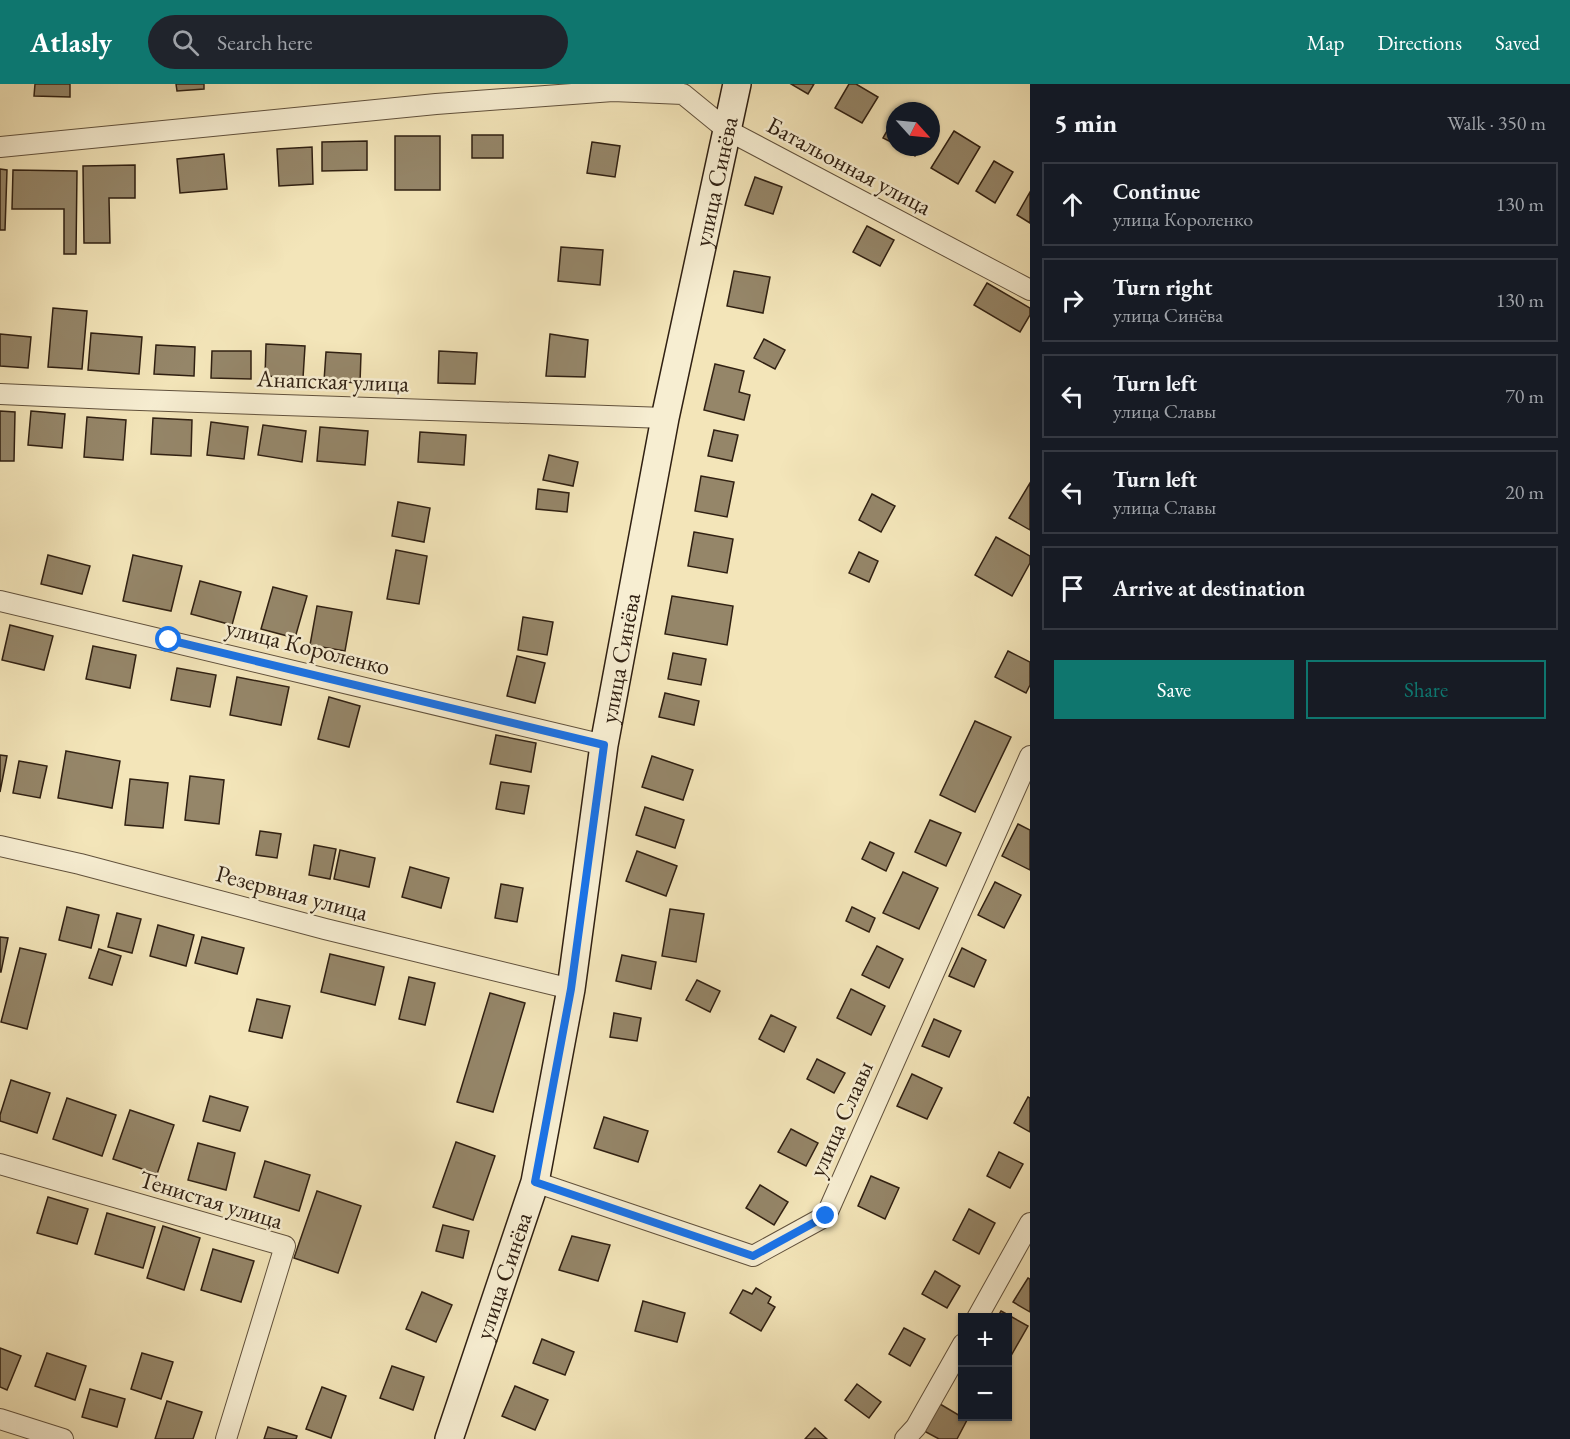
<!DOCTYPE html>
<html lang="en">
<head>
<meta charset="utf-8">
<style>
	:root { --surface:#171b24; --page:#20242c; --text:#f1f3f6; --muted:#9ea1a6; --line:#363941; --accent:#0f766e }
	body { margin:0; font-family:"EB Garamond",serif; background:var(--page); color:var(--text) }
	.controls { position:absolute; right:18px; bottom:18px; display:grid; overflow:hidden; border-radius:0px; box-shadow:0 2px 4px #0004 }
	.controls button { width:54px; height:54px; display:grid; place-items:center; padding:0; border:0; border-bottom:2px solid var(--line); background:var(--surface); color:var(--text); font:30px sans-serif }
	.compass { position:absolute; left:886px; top:18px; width:54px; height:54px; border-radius:50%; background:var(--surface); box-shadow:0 2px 4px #0004; rotate:117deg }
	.stop { position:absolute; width:18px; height:18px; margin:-14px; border:4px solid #1a73e8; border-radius:50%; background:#fff }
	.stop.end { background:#1a73e8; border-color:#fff; box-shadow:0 2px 6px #0008 }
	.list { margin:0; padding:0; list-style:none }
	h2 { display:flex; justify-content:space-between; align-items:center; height:78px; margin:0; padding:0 24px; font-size:26px }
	h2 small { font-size:20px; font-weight:400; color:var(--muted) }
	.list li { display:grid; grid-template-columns:39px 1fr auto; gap:18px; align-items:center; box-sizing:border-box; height:84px; margin:0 12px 12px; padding:0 12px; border:2px solid var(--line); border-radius:0px }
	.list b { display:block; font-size:22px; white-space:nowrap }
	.list p { margin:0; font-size:20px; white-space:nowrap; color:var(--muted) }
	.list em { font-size:20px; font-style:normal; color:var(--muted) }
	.actions { display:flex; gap:12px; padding:18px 24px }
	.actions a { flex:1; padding:14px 0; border:2px solid var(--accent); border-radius:0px; text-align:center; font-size:21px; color:var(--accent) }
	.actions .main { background:var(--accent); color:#fff }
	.icon { flex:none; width:33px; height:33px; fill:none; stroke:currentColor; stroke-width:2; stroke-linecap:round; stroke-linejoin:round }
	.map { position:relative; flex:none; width:1030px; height:1355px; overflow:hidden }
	header { display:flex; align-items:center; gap:36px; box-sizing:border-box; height:84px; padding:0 30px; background:var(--accent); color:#fff }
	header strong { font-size:28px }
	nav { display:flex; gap:33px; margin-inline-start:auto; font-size:21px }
	.search { width:420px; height:54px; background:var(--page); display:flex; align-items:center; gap:15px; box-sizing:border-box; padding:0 21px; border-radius:33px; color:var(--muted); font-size:22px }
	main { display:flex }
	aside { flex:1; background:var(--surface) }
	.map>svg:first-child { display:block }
	.building { fill:#958669; stroke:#302012; stroke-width:1.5 }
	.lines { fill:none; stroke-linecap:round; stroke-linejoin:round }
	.minor-casing { stroke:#61513c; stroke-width:22 }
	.secondary-casing { stroke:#302012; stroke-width:30 }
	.minor { stroke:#f7eed2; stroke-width:20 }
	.secondary { stroke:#f7eed2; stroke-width:27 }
	.route { stroke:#1a73e8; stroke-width:8 }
	.labels { text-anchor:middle; stroke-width:5; stroke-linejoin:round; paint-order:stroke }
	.street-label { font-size:24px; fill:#302012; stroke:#f7eed2 }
</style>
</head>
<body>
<header>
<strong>Atlasly</strong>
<div class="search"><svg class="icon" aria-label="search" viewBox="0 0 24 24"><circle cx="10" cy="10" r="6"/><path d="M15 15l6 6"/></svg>Search here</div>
<nav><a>Map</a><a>Directions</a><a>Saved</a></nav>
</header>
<main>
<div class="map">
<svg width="1030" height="1355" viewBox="0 0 1030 1355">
	<rect width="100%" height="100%" fill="#f3e5b9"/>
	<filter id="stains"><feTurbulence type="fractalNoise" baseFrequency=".00333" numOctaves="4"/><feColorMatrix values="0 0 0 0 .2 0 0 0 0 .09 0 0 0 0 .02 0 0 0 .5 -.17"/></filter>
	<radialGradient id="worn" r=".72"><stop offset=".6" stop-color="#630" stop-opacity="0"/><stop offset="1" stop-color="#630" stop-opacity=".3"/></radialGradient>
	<g class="building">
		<polygon points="35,0 70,0 70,13 34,12"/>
		<polygon points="176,0 204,0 204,5 177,7"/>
		<polygon points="791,0 814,0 808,10"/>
		<polygon points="849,0 856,0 878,13 862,39 835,24"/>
		<polygon points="895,33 895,60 883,54"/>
		<polygon points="954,47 980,63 958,100 931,84"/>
		<rect x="472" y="51" width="31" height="23"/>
		<rect x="395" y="52" width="45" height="54"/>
		<polygon points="367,57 367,86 322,87 322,58"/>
		<polygon points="592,58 620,62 615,93 587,89"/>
		<polygon points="312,63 313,100 279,102 277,65"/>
		<polygon points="900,63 921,63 915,72"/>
		<polygon points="224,70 227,105 180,109 177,75"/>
		<polygon points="994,77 1013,88 995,119 976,107"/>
		<polygon points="135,81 135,114 109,114 110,159 84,159 83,82"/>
		<polygon points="0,85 7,86 5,146 0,146"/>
		<polygon points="13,86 77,87 76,170 64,170 64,125 12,125"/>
		<polygon points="755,93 782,103 773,130 745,121"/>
		<polygon points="1030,108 1030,139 1017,131"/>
		<polygon points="867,142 894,156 880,182 853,168"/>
		<polygon points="561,163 603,166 600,201 558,197"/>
		<polygon points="734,187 770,193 763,229 727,222"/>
		<polygon points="987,199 1030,224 1030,231 1020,248 974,221"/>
		<polygon points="53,224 87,227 82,285 48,283"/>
		<polygon points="91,249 142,253 139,290 88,286"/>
		<polygon points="0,250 31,253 28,284 0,282"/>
		<polygon points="550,250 588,256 585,293 546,292"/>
		<polygon points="764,255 785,266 775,285 754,274"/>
		<polygon points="266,260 305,262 303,294 265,292"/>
		<polygon points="156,261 195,263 194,292 154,290"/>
		<polygon points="212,267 251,267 251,295 211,294"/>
		<polygon points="439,267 477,269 475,300 438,299"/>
		<polygon points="326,268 361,270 360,299 324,297"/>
		<polygon points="715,280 744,287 739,308 750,311 744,336 704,326"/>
		<polygon points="0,327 15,328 14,377 0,377"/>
		<polygon points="31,327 65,330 62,364 28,361"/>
		<polygon points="87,333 126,336 123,376 84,373"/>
		<polygon points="153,334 192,336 191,372 151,370"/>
		<polygon points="211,338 248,343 244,375 207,371"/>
		<polygon points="263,341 306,347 302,378 258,371"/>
		<polygon points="320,343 368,347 365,381 317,377"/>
		<polygon points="714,346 738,351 732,377 708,372"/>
		<polygon points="420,348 466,351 464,381 418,378"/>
		<polygon points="549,371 578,378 573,402 543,396"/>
		<polygon points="701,392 734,398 727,433 695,427"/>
		<polygon points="1030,399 1030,446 1009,434"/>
		<polygon points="538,405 569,409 567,428 536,425"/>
		<polygon points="872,410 895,422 881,448 859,436"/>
		<polygon points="398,418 430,424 424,458 392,452"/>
		<polygon points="694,448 733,455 727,489 688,482"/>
		<polygon points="996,453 1030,472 1030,479 1012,512 975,491"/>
		<polygon points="396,466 427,472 419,520 387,515"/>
		<polygon points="859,468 878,477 869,498 849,489"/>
		<polygon points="48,471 90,482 82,510 41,500"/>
		<polygon points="133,471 182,482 171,527 123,517"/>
		<polygon points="200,497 241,508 232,541 191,530"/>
		<polygon points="273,503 307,512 295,554 261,545"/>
		<polygon points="672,512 733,522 727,561 665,550"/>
		<polygon points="317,522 352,528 345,567 310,561"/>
		<polygon points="523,533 553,538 547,571 518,566"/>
		<polygon points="10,541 53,552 44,586 2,576"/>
		<polygon points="93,562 136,571 130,604 86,595"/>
		<polygon points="1008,567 1030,578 1030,601 1026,609 995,593"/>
		<polygon points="673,569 706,575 701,601 668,595"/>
		<polygon points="517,572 545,579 535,619 507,612"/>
		<polygon points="177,584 216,591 210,623 171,616"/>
		<polygon points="237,593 289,603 281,641 230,631"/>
		<polygon points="665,609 699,617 694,641 659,633"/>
		<polygon points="329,613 360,622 349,663 318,655"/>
		<polygon points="975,637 1011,653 975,728 940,711"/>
		<polygon points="496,651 536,659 531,688 490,680"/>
		<polygon points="66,667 120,677 112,724 58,714"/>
		<polygon points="0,671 7,672 0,708"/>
		<polygon points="652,672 693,686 683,716 642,703"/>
		<polygon points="19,677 47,682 40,714 13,709"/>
		<polygon points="190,692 224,696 219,740 185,736"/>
		<polygon points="130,695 168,699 163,744 125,741"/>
		<polygon points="501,698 529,702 524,730 496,725"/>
		<polygon points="645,723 684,736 675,764 636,751"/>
		<polygon points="930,736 961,749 946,782 915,768"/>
		<polygon points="1018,740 1030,746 1030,786 1002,772"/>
		<polygon points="260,747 281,750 277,774 256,771"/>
		<polygon points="870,758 894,769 886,787 862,775"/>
		<polygon points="314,761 336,765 330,795 309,791"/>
		<polygon points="340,766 375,774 369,803 334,795"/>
		<polygon points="637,767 677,782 666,812 626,797"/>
		<polygon points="410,783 449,794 441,824 402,813"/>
		<polygon points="903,788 938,804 919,845 883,829"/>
		<polygon points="995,798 1021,811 1004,844 978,831"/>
		<polygon points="501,800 523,804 517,838 495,834"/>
		<polygon points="67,823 99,831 91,864 59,856"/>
		<polygon points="852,823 875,834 869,848 846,837"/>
		<polygon points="670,825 704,830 696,878 662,872"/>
		<polygon points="117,829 141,835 132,869 108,863"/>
		<polygon points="158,841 194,851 186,882 150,872"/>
		<polygon points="0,853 8,854 1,888 0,888"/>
		<polygon points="202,853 244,864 237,890 195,879"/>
		<polygon points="877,862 903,875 889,904 862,891"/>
		<polygon points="20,864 46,870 27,945 1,938"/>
		<polygon points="962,864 986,876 974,903 949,892"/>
		<polygon points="99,865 121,872 112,901 89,894"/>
		<polygon points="330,870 384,883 375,921 321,908"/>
		<polygon points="622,871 656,878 651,905 616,897"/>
		<polygon points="409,893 435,899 425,941 399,935"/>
		<polygon points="697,896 720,907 710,928 686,916"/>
		<polygon points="851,905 885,922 871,951 837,934"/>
		<polygon points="490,909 525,919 493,1028 457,1018"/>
		<polygon points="257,915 290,922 282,954 249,947"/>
		<polygon points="614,929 641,934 637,957 610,953"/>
		<polygon points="771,931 796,943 784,968 759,955"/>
		<polygon points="934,935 961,947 949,973 922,962"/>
		<polygon points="817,975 845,989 834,1009 807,995"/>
		<polygon points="912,990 942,1004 927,1035 897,1022"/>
		<polygon points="11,996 50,1009 37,1049 0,1037 0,1031"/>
		<polygon points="210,1012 248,1023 240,1047 203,1037"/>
		<polygon points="1028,1013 1030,1014 1030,1048 1014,1039"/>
		<polygon points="67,1014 116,1031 102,1072 53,1055"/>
		<polygon points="130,1026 174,1041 157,1090 113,1075"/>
		<polygon points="604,1033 648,1047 638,1078 594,1064"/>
		<polygon points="791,1045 818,1059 806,1082 778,1068"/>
		<polygon points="456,1058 495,1072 473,1136 433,1123"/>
		<polygon points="198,1059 235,1069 226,1106 188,1096"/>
		<polygon points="999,1068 1023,1080 1010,1104 987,1092"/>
		<polygon points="265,1077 310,1091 299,1127 254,1113"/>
		<polygon points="871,1092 899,1104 885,1135 858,1122"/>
		<polygon points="760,1101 788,1118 774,1141 746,1124"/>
		<polygon points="317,1107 361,1122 338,1189 294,1174"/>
		<polygon points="48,1113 88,1125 77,1160 37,1149"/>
		<polygon points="969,1125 995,1139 979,1170 953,1156"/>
		<polygon points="107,1129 155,1143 143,1184 95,1170"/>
		<polygon points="443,1141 469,1147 463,1174 436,1167"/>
		<polygon points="163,1142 200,1154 184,1206 147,1194"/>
		<polygon points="572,1152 610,1161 598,1197 559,1186"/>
		<polygon points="213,1165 254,1177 241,1218 201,1206"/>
		<polygon points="935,1187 960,1202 947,1224 922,1210"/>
		<polygon points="1028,1194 1030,1195 1030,1228 1013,1218"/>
		<polygon points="756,1204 771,1213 768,1219 775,1223 761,1247 730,1229 743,1206 752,1210"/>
		<polygon points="422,1208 452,1221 436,1258 406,1245"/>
		<polygon points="643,1217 685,1229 677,1258 635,1247"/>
		<polygon points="1001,1227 1028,1242 1008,1277 1008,1234 997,1234"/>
		<polygon points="904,1244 925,1255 910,1282 889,1270"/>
		<polygon points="542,1255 574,1268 565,1291 533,1279"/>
		<polygon points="0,1264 21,1272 7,1306 0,1303"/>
		<polygon points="47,1269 86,1282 75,1316 35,1302"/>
		<polygon points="142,1269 173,1278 161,1315 131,1305"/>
		<polygon points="392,1282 424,1293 413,1326 380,1314"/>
		<polygon points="857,1300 881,1318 869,1334 845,1316"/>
		<polygon points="515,1302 548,1316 535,1346 502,1332"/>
		<polygon points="322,1303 346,1312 331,1354 306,1345"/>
		<polygon points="90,1305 125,1315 117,1343 82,1333"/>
		<polygon points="167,1317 202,1328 193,1355 155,1355"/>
		<polygon points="940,1320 967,1336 957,1355 939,1355 924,1347"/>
		<polygon points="268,1343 297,1352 296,1355 264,1355"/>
		<polygon points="815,1344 827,1355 805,1355"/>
	</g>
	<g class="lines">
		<defs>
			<g id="minor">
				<polyline points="0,63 436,20 613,7 683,10 727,46 1030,206"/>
				<polyline points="0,310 111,315 665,334"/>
				<polyline points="0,517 604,661"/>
				<polyline points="0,762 80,780 325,845 571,905"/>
				<polyline points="0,1080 285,1162 226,1355"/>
				<polyline points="535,1098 753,1172 826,1132 1030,672"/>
				<polyline points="977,1234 1030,1139"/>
				<polyline points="0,1335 63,1355"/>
				<polyline points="905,1355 916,1343 963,1260"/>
			</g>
			<g id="secondary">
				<path id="s1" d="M449,1355L535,1098L571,905L604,661L665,334L737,0"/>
			</g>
		</defs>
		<use href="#minor" class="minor-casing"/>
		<use href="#secondary" class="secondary-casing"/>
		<use href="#minor" class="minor"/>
		<use href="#secondary" class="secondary"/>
	</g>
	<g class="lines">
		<polyline class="route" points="169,556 604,661 571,905 535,1098 753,1172 826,1132"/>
	</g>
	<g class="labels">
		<g class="street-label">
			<text transform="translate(849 82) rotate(28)" y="8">Батальонная улица</text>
			<text dy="8" stroke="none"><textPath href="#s1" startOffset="1288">улица Синёва</textPath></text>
			<text transform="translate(333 297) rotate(2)" y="8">Анапская улица</text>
			<text transform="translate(308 563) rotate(14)" y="8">улица Короленко</text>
			<text dy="8" stroke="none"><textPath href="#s1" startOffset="802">улица Синёва</textPath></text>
			<text transform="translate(292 809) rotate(15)" y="8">Резервная улица</text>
			<text transform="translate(841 1035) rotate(-66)" y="8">улица Славы</text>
			<text transform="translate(211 1116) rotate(17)" y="8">Тенистая улица</text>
			<text dy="8" stroke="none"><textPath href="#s1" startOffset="172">улица Синёва</textPath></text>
		</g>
	</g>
	<rect width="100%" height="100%" filter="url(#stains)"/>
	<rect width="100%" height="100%" fill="url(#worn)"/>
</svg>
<div class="controls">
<button>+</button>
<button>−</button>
</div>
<svg class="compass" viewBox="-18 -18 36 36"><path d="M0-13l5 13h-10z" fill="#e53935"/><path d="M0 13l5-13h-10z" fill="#9ea1a6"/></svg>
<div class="stop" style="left:169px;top:556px"></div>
<div class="stop end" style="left:826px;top:1132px"></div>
</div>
<aside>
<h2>5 min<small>Walk · 350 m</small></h2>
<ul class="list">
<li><svg class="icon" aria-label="ahead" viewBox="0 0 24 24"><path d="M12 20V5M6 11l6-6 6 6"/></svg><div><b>Continue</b><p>улица Короленко</p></div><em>130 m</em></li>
<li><svg class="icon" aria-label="right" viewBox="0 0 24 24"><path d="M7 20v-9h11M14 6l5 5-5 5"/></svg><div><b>Turn right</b><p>улица Синёва</p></div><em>130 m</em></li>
<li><svg class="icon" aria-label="left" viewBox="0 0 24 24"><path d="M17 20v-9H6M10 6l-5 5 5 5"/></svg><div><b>Turn left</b><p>улица Славы</p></div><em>70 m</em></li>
<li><svg class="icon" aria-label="left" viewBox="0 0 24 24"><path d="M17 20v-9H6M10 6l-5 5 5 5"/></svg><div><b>Turn left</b><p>улица Славы</p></div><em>20 m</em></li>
<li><svg class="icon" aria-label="arrive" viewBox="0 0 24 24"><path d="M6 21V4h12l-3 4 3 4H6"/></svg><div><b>Arrive at destination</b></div></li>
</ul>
<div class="actions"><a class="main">Save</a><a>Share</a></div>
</aside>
</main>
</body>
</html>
